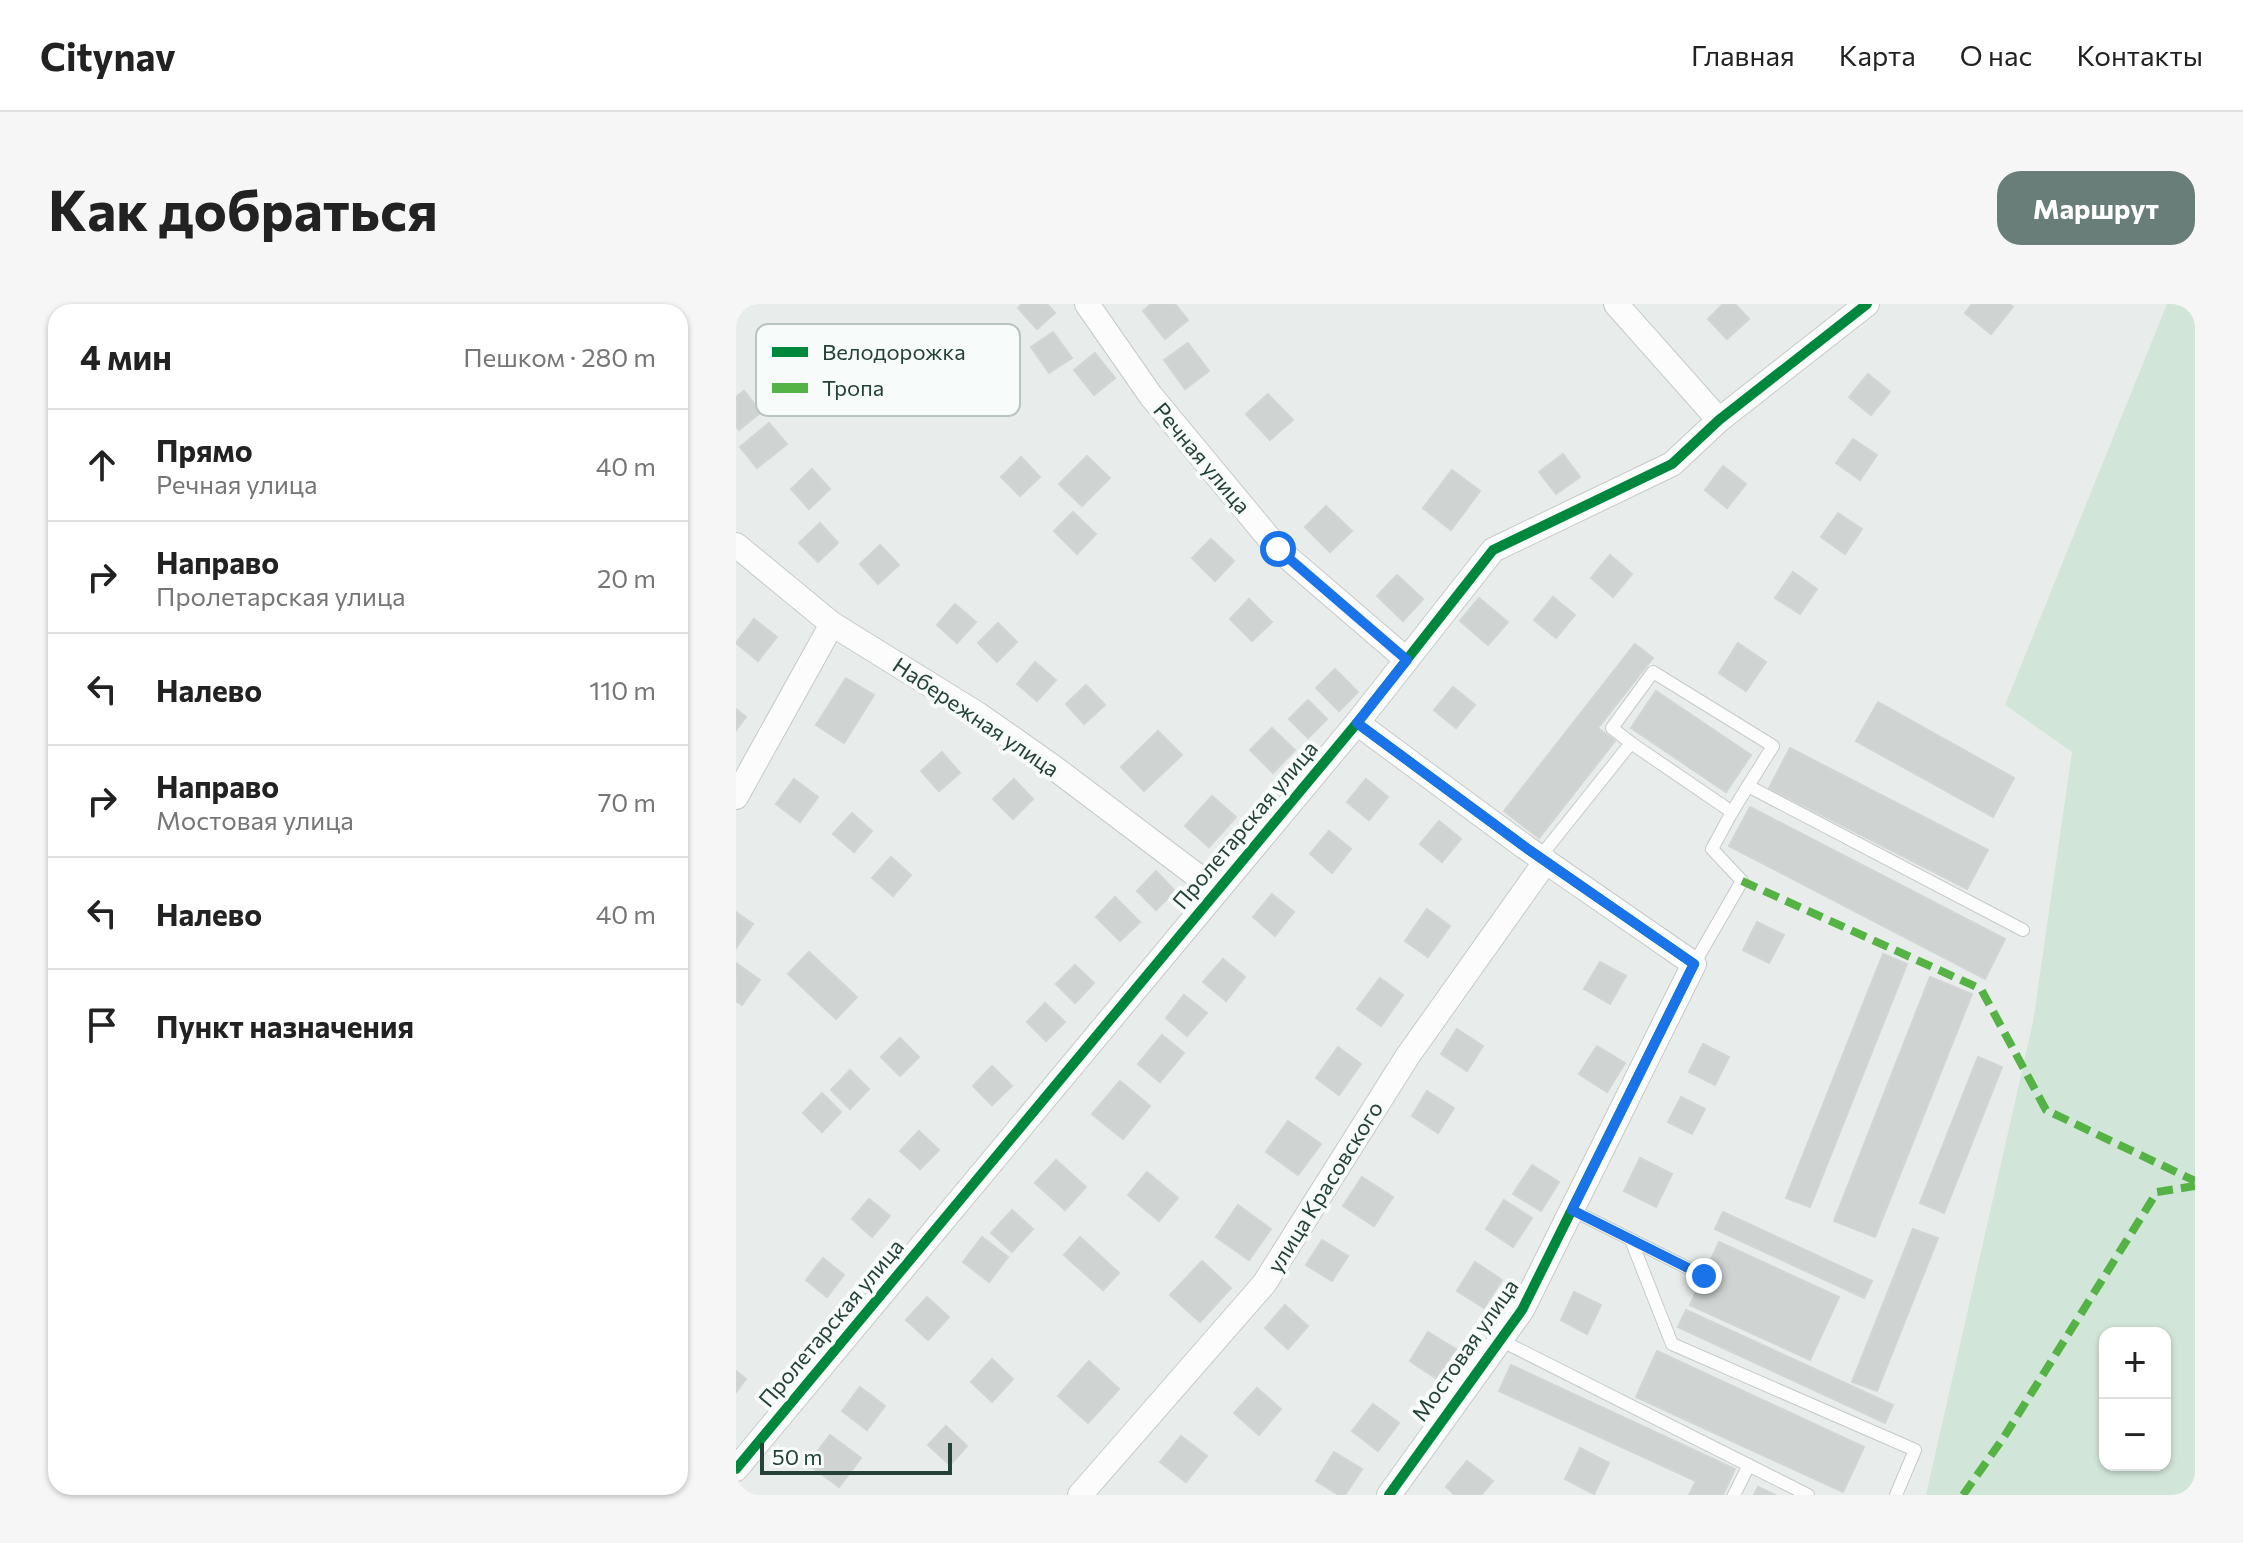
<!DOCTYPE html>
<html lang="ru">
<head>
<meta charset="utf-8">
<style>
	:root { --surface:#fff; --page:#f6f6f6; --text:#222; --muted:#767676; --line:#e0e0e0; --accent:#697e78 }
	body { margin:0; font-family:Commissioner,sans-serif; background:var(--page); color:var(--text) }
	.controls { position:absolute; right:24px; bottom:24px; display:grid; overflow:hidden; border-radius:16px; box-shadow:0 2px 6px #0004 }
	.controls button { width:72px; height:72px; display:grid; place-items:center; padding:0; border:0; border-bottom:2px solid var(--line); background:var(--surface); color:var(--text); font:40px sans-serif }
	.scale { position:absolute; left:24px; bottom:20px; width:192px; box-sizing:border-box; padding-left:8px; border:4px solid #24423a; border-top:0; font-size:22px; line-height:28px; white-space:nowrap; color:#24423a; -webkit-text-stroke:6px #f7fbf9; paint-order:stroke }
	.stop { position:absolute; width:24px; height:24px; margin:-18px; border:6px solid #1a73e8; border-radius:50%; background:#fff }
	.stop.end { background:#1a73e8; border-color:#fff; box-shadow:0 2px 8px #0008 }
	.list { margin:0; padding:0; list-style:none }
	h2 { display:flex; justify-content:space-between; align-items:center; height:104px; margin:0; padding:0 32px; font-size:34px }
	h2 small { font-size:26px; font-weight:400; color:var(--muted) }
	.list li { display:grid; grid-template-columns:52px 1fr auto; gap:24px; align-items:center; box-sizing:border-box; height:112px; padding:0 32px; border-top:2px solid var(--line) }
	.list b { display:block; font-size:30px; white-space:nowrap }
	.list p { margin:0; font-size:26px; white-space:nowrap; color:var(--muted) }
	.list em { font-size:26px; font-style:normal; color:var(--muted) }
	.icon { flex:none; width:44px; height:44px; fill:none; stroke:currentColor; stroke-width:2; stroke-linecap:round; stroke-linejoin:round }
	.map { position:relative; flex:none; width:1459px; height:1191px; overflow:hidden; border-radius:24px }
	header { display:flex; align-items:center; gap:48px; box-sizing:border-box; height:112px; padding:0 40px; background:var(--surface); border-bottom:2px solid var(--line) }
	header strong { font-size:38px }
	nav { display:flex; gap:44px; margin-inline-start:auto; font-size:28px }
	.intro { display:flex; align-items:center; justify-content:space-between; box-sizing:border-box; height:192px; padding:0 48px }
	h1 { margin:0; font-size:56px }
	.button { padding:20px 36px; border-radius:24px; background:var(--accent); color:#fff; font-size:28px; font-weight:700 }
	main { display:flex; gap:48px; padding:0 48px }
	aside { flex:1; background:var(--surface); border-radius:24px; box-shadow:0 2px 6px #0004 }
	.map>svg:first-child { display:block }
	.green { fill:#d1e6d8; fill-rule:evenodd }
	.building { fill:#cfd4d2; stroke:#d1d6d4; stroke-width:2 }
	.lines { fill:none; stroke-linecap:round; stroke-linejoin:round }
	.lane-casing { stroke:#c5cac8; stroke-width:14 }
	.street-casing { stroke:#c5cac8; stroke-width:26 }
	.lane { stroke:#fcfcfc; stroke-width:12 }
	.street { stroke:#fcfcfc; stroke-width:24 }
	.quiet { stroke:#55b346; stroke-width:8; stroke-dasharray:16 8; stroke-linecap:butt }
	.cycleway-casing { stroke:#f7fbf9; stroke-width:15 }
	.cycleway { stroke:#00873e; stroke-width:10 }
	.route { stroke:#1a73e8; stroke-width:10 }
	.labels { text-anchor:middle; stroke-width:8; stroke-linejoin:round; paint-order:stroke }
	.street-label { font-size:22px; fill:#24423a; stroke:#f7fbf9 }
	.key { fill:#f7fbf9; stroke:#b8c4c0; stroke-width:2 }
	.key-label { font-size:22px; fill:#24423a }
</style>
</head>
<body>
<header>
<strong>Citynav</strong>
<nav><a>Главная</a><a>Карта</a><a>О нас</a><a>Контакты</a></nav>
</header>
<div class="intro"><h1>Как добраться</h1><a class="button">Маршрут</a></div>
<main>
<aside>
<h2>4 мин<small>Пешком · 280 m</small></h2>
<ul class="list">
<li><svg class="icon" aria-label="ahead" viewBox="0 0 24 24"><path d="M12 20V5M6 11l6-6 6 6"/></svg><div><b>Прямо</b><p>Речная улица</p></div><em>40 m</em></li>
<li><svg class="icon" aria-label="right" viewBox="0 0 24 24"><path d="M7 20v-9h11M14 6l5 5-5 5"/></svg><div><b>Направо</b><p>Пролетарская улица</p></div><em>20 m</em></li>
<li><svg class="icon" aria-label="left" viewBox="0 0 24 24"><path d="M17 20v-9H6M10 6l-5 5 5 5"/></svg><div><b>Налево</b></div><em>110 m</em></li>
<li><svg class="icon" aria-label="right" viewBox="0 0 24 24"><path d="M7 20v-9h11M14 6l5 5-5 5"/></svg><div><b>Направо</b><p>Мостовая улица</p></div><em>70 m</em></li>
<li><svg class="icon" aria-label="left" viewBox="0 0 24 24"><path d="M17 20v-9H6M10 6l-5 5 5 5"/></svg><div><b>Налево</b></div><em>40 m</em></li>
<li><svg class="icon" aria-label="arrive" viewBox="0 0 24 24"><path d="M6 21V4h12l-3 4 3 4H6"/></svg><div><b>Пункт назначения</b></div></li>
</ul>
</aside>
<div class="map">
<svg width="1459" height="1191" viewBox="0 0 1459 1191">
	<rect width="100%" height="100%" fill="#e8edeb"/>
	<path class="green" d="M1431,0H1459V1191H1190L1297,718L1336,448L1269,401ZM1429,1029V1161H1369V1029Z"/>
	<g class="building">
		<polygon points="286,0 311,0 319,9 301,25 282,4"/>
		<polygon points="415,0 439,0 452,16 429,35 407,7"/>
		<polygon points="987,0 999,0 1013,15 991,35 972,15"/>
		<polygon points="1236,0 1273,0 1277,3 1255,30 1229,9"/>
		<polygon points="317,28 336,54 313,69 295,43"/>
		<polygon points="452,39 473,67 449,85 428,56"/>
		<polygon points="359,49 379,74 358,91 338,66"/>
		<polygon points="1132,70 1154,88 1135,111 1113,93"/>
		<polygon points="8,87 25,108 3,126 0,122 0,93"/>
		<polygon points="532,90 557,116 534,136 510,110"/>
		<polygon points="33,119 51,140 21,164 4,143"/>
		<polygon points="1117,135 1141,151 1124,176 1100,159"/>
		<polygon points="827,150 844,173 820,190 803,168"/>
		<polygon points="351,152 374,174 346,202 323,180"/>
		<polygon points="285,153 304,173 284,192 265,173"/>
		<polygon points="987,162 1010,180 991,204 969,186"/>
		<polygon points="76,165 94,185 73,205 55,185"/>
		<polygon points="716,166 744,187 715,226 687,204"/>
		<polygon points="590,202 616,227 594,248 569,223"/>
		<polygon points="337,208 360,230 341,250 318,227"/>
		<polygon points="1102,209 1126,225 1109,250 1085,233"/>
		<polygon points="84,219 102,239 82,258 63,239"/>
		<polygon points="475,235 498,257 479,277 456,254"/>
		<polygon points="144,241 163,261 142,280 124,260"/>
		<polygon points="874,251 896,270 877,293 855,274"/>
		<polygon points="1057,268 1081,285 1064,310 1039,294"/>
		<polygon points="661,271 687,295 667,317 641,292"/>
		<polygon points="817,293 839,311 820,334 798,316"/>
		<polygon points="743,294 772,318 752,341 724,317"/>
		<polygon points="513,295 536,318 516,337 494,315"/>
		<polygon points="219,300 240,318 221,339 201,321"/>
		<polygon points="18,315 41,333 22,357 0,339"/>
		<polygon points="262,319 281,338 261,358 242,339"/>
		<polygon points="1002,339 1030,358 1010,387 983,369"/>
		<polygon points="899,340 917,354 862,424 879,437 803,534 768,507"/>
		<polygon points="299,358 320,376 301,397 281,380"/>
		<polygon points="599,365 622,388 603,407 580,384"/>
		<polygon points="110,374 138,391 108,439 80,421"/>
		<polygon points="350,381 369,401 348,420 330,400"/>
		<polygon points="717,383 739,401 720,424 698,406"/>
		<polygon points="920,387 1015,451 990,488 895,424"/>
		<polygon points="572,396 591,415 572,434 553,415"/>
		<polygon points="1142,398 1278,474 1257,513 1120,437"/>
		<polygon points="0,405 10,413 0,426"/>
		<polygon points="536,424 559,446 537,469 514,446"/>
		<polygon points="422,427 446,451 408,487 385,463"/>
		<polygon points="1054,444 1252,546 1231,585 1033,484"/>
		<polygon points="206,448 224,469 203,487 185,467"/>
		<polygon points="58,475 82,493 64,518 40,500"/>
		<polygon points="278,475 297,495 277,515 257,495"/>
		<polygon points="630,475 652,493 633,516 611,498"/>
		<polygon points="476,492 500,513 473,543 449,522"/>
		<polygon points="1014,503 1269,635 1249,675 993,542"/>
		<polygon points="116,509 136,527 118,548 97,530"/>
		<polygon points="703,517 725,535 706,558 684,540"/>
		<polygon points="593,527 615,545 596,569 574,550"/>
		<polygon points="155,553 175,571 157,592 136,574"/>
		<polygon points="420,567 439,587 420,606 401,587"/>
		<polygon points="536,590 558,608 539,632 517,613"/>
		<polygon points="379,593 404,618 384,637 360,613"/>
		<polygon points="691,605 714,622 692,653 669,637"/>
		<polygon points="0,608 17,620 0,644"/>
		<polygon points="1021,618 1048,631 1033,659 1007,646"/>
		<polygon points="73,648 121,693 100,715 52,670"/>
		<polygon points="1147,650 1171,660 1074,903 1050,894"/>
		<polygon points="487,655 509,673 490,697 467,678"/>
		<polygon points="864,658 890,672 874,700 848,685"/>
		<polygon points="0,659 24,676 6,701 0,697"/>
		<polygon points="339,661 358,679 339,699 320,680"/>
		<polygon points="1194,673 1236,690 1139,933 1098,917"/>
		<polygon points="644,674 667,691 645,722 621,705"/>
		<polygon points="448,691 471,709 451,732 430,714"/>
		<polygon points="309,699 329,718 310,737 291,718"/>
		<polygon points="721,725 747,742 731,767 705,750"/>
		<polygon points="426,731 448,749 424,778 402,760"/>
		<polygon points="164,734 183,753 164,772 145,753"/>
		<polygon points="967,740 993,753 979,781 953,768"/>
		<polygon points="861,742 889,759 871,788 843,770"/>
		<polygon points="602,743 625,760 603,791 580,774"/>
		<polygon points="1242,753 1266,763 1208,909 1184,899"/>
		<polygon points="256,762 276,782 256,801 237,782"/>
		<polygon points="114,766 133,785 114,805 95,786"/>
		<polygon points="384,777 414,802 387,835 356,810"/>
		<polygon points="691,787 718,804 702,829 676,812"/>
		<polygon points="86,789 105,808 86,828 67,809"/>
		<polygon points="945,793 969,805 956,830 932,818"/>
		<polygon points="552,817 585,840 562,871 530,848"/>
		<polygon points="183,827 203,846 184,865 164,847"/>
		<polygon points="904,854 936,870 920,903 888,887"/>
		<polygon points="320,856 350,883 329,906 299,879"/>
		<polygon points="796,861 823,878 805,907 777,890"/>
		<polygon points="411,868 442,894 423,917 392,891"/>
		<polygon points="626,873 657,893 638,922 607,902"/>
		<polygon points="133,895 154,912 136,933 116,915"/>
		<polygon points="768,896 796,914 777,943 750,925"/>
		<polygon points="502,901 535,925 513,956 480,933"/>
		<polygon points="276,906 297,925 276,948 255,929"/>
		<polygon points="987,908 1136,977 1128,994 979,925"/>
		<polygon points="1177,925 1202,934 1141,1087 1116,1078"/>
		<polygon points="246,933 272,953 253,978 227,958"/>
		<polygon points="344,933 383,969 367,986 328,951"/>
		<polygon points="586,936 612,952 596,977 570,961"/>
		<polygon points="983,938 1103,993 1074,1056 954,1001"/>
		<polygon points="87,954 108,971 91,993 70,976"/>
		<polygon points="466,957 495,984 464,1018 434,991"/>
		<polygon points="739,958 766,976 748,1004 721,987"/>
		<polygon points="838,988 865,1001 851,1030 825,1016"/>
		<polygon points="191,993 213,1013 192,1036 170,1016"/>
		<polygon points="549,1001 572,1022 552,1045 529,1024"/>
		<polygon points="950,1006 1157,1101 1149,1119 942,1023"/>
		<polygon points="692,1028 720,1045 701,1075 674,1057"/>
		<polygon points="921,1047 1128,1143 1107,1188 900,1093"/>
		<polygon points="256,1055 277,1075 256,1098 235,1078"/>
		<polygon points="353,1057 383,1085 352,1119 322,1092"/>
		<polygon points="775,1061 999,1165 987,1191 953,1191 960,1177 763,1087"/>
		<polygon points="0,1067 10,1075 0,1088"/>
		<polygon points="124,1083 149,1102 131,1126 106,1107"/>
		<polygon points="521,1084 545,1105 523,1131 498,1109"/>
		<polygon points="637,1100 663,1119 642,1147 616,1127"/>
		<polygon points="210,1122 231,1142 214,1161 192,1141"/>
		<polygon points="94,1131 125,1154 103,1183 72,1160"/>
		<polygon points="445,1132 471,1152 450,1178 424,1158"/>
		<polygon points="844,1144 873,1159 858,1190 829,1175"/>
		<polygon points="598,1148 626,1165 609,1191 603,1191 580,1177"/>
		<polygon points="731,1157 757,1177 745,1191 719,1191 710,1183"/>
		<polygon points="1022,1183 1039,1191 1040,1191 1018,1191"/>
	</g>
	<g class="lines">
		<defs>
			<g id="lane">
				<polyline points="895,439 996,508 1012,482 1287,626"/>
				<polyline points="804,553 895,439 876,424 917,368 1037,442 1012,482"/>
				<polyline points="958,660 1006,577 976,545 996,508"/>
				<polyline points="836,906 968,972"/>
				<polyline points="895,936 936,1040 1179,1146 1160,1191"/>
				<polyline points="764,1036 1072,1191"/>
				<polyline points="998,1191 1013,1161"/>
			</g>
			<g id="street">
				<polyline points="351,0 415,92 542,245 671,356"/>
				<polyline points="880,0 983,116"/>
				<polyline points="0,241 96,320 243,411 317,463 480,586"/>
				<polyline points="621,419 789,543 958,660 786,1006 653,1191"/>
				<polyline points="0,493 96,320"/>
				<polyline points="0,1165 621,419 757,246 936,160 983,116 1131,0"/>
				<polyline points="344,1191 528,980 671,753 810,557"/>
			</g>
		</defs>
		<use href="#lane" class="lane-casing"/>
		<use href="#street" class="street-casing"/>
		<use href="#lane" class="lane"/>
		<use href="#street" class="street"/>
		<g class="quiet">
			<polyline points="1006,577 1245,685 1310,806 1459,877"/>
			<polyline points="1227,1191 1268,1133 1421,888 1459,882"/>
		</g>
		<defs>
			<g id="cycleway">
				<polyline points="621,419 789,543 958,660 786,1006 653,1191"/>
				<polyline points="0,1165 621,419 757,246 936,160 983,116 1131,0"/>
			</g>
		</defs>
		<use href="#cycleway" class="cycleway-casing"/>
		<use href="#cycleway" class="cycleway"/>
	</g>
	<g class="lines">
		<polyline class="route" points="542,245 671,356 621,419 789,543 958,660 836,906 968,972"/>
	</g>
	<g class="labels">
		<g class="street-label">
			<text transform="translate(466 154) rotate(50)" y="8">Речная улица</text>
			<text transform="translate(240 413) rotate(34)" y="8">Набережная улица</text>
			<text transform="translate(509 521) rotate(-50)" y="8">Пролетарская улица</text>
			<text transform="translate(589 883) rotate(-58)" y="8">улица Красовского</text>
			<text transform="translate(95 1019) rotate(-50)" y="8">Пролетарская улица</text>
			<text transform="translate(729 1046) rotate(-55)" y="8">Мостовая улица</text>
		</g>
	</g>
	<rect x="20" y="20" width="264" height="92" rx="12" class="key"/>
	<rect x="36" y="43" width="36" height="10" fill="#00873e"/>
	<rect x="36" y="79" width="36" height="10" fill="#55b346"/>
	<g class="key-label">
		<text x="86" y="56">Велодорожка</text>
		<text x="86" y="92">Тропа</text>
	</g>
</svg>
<div class="controls">
<button>+</button>
<button>−</button>
</div>
<div class="scale">50 m</div>
<div class="stop" style="left:542px;top:245px"></div>
<div class="stop end" style="left:968px;top:972px"></div>
</div>
</main>
</body>
</html>
